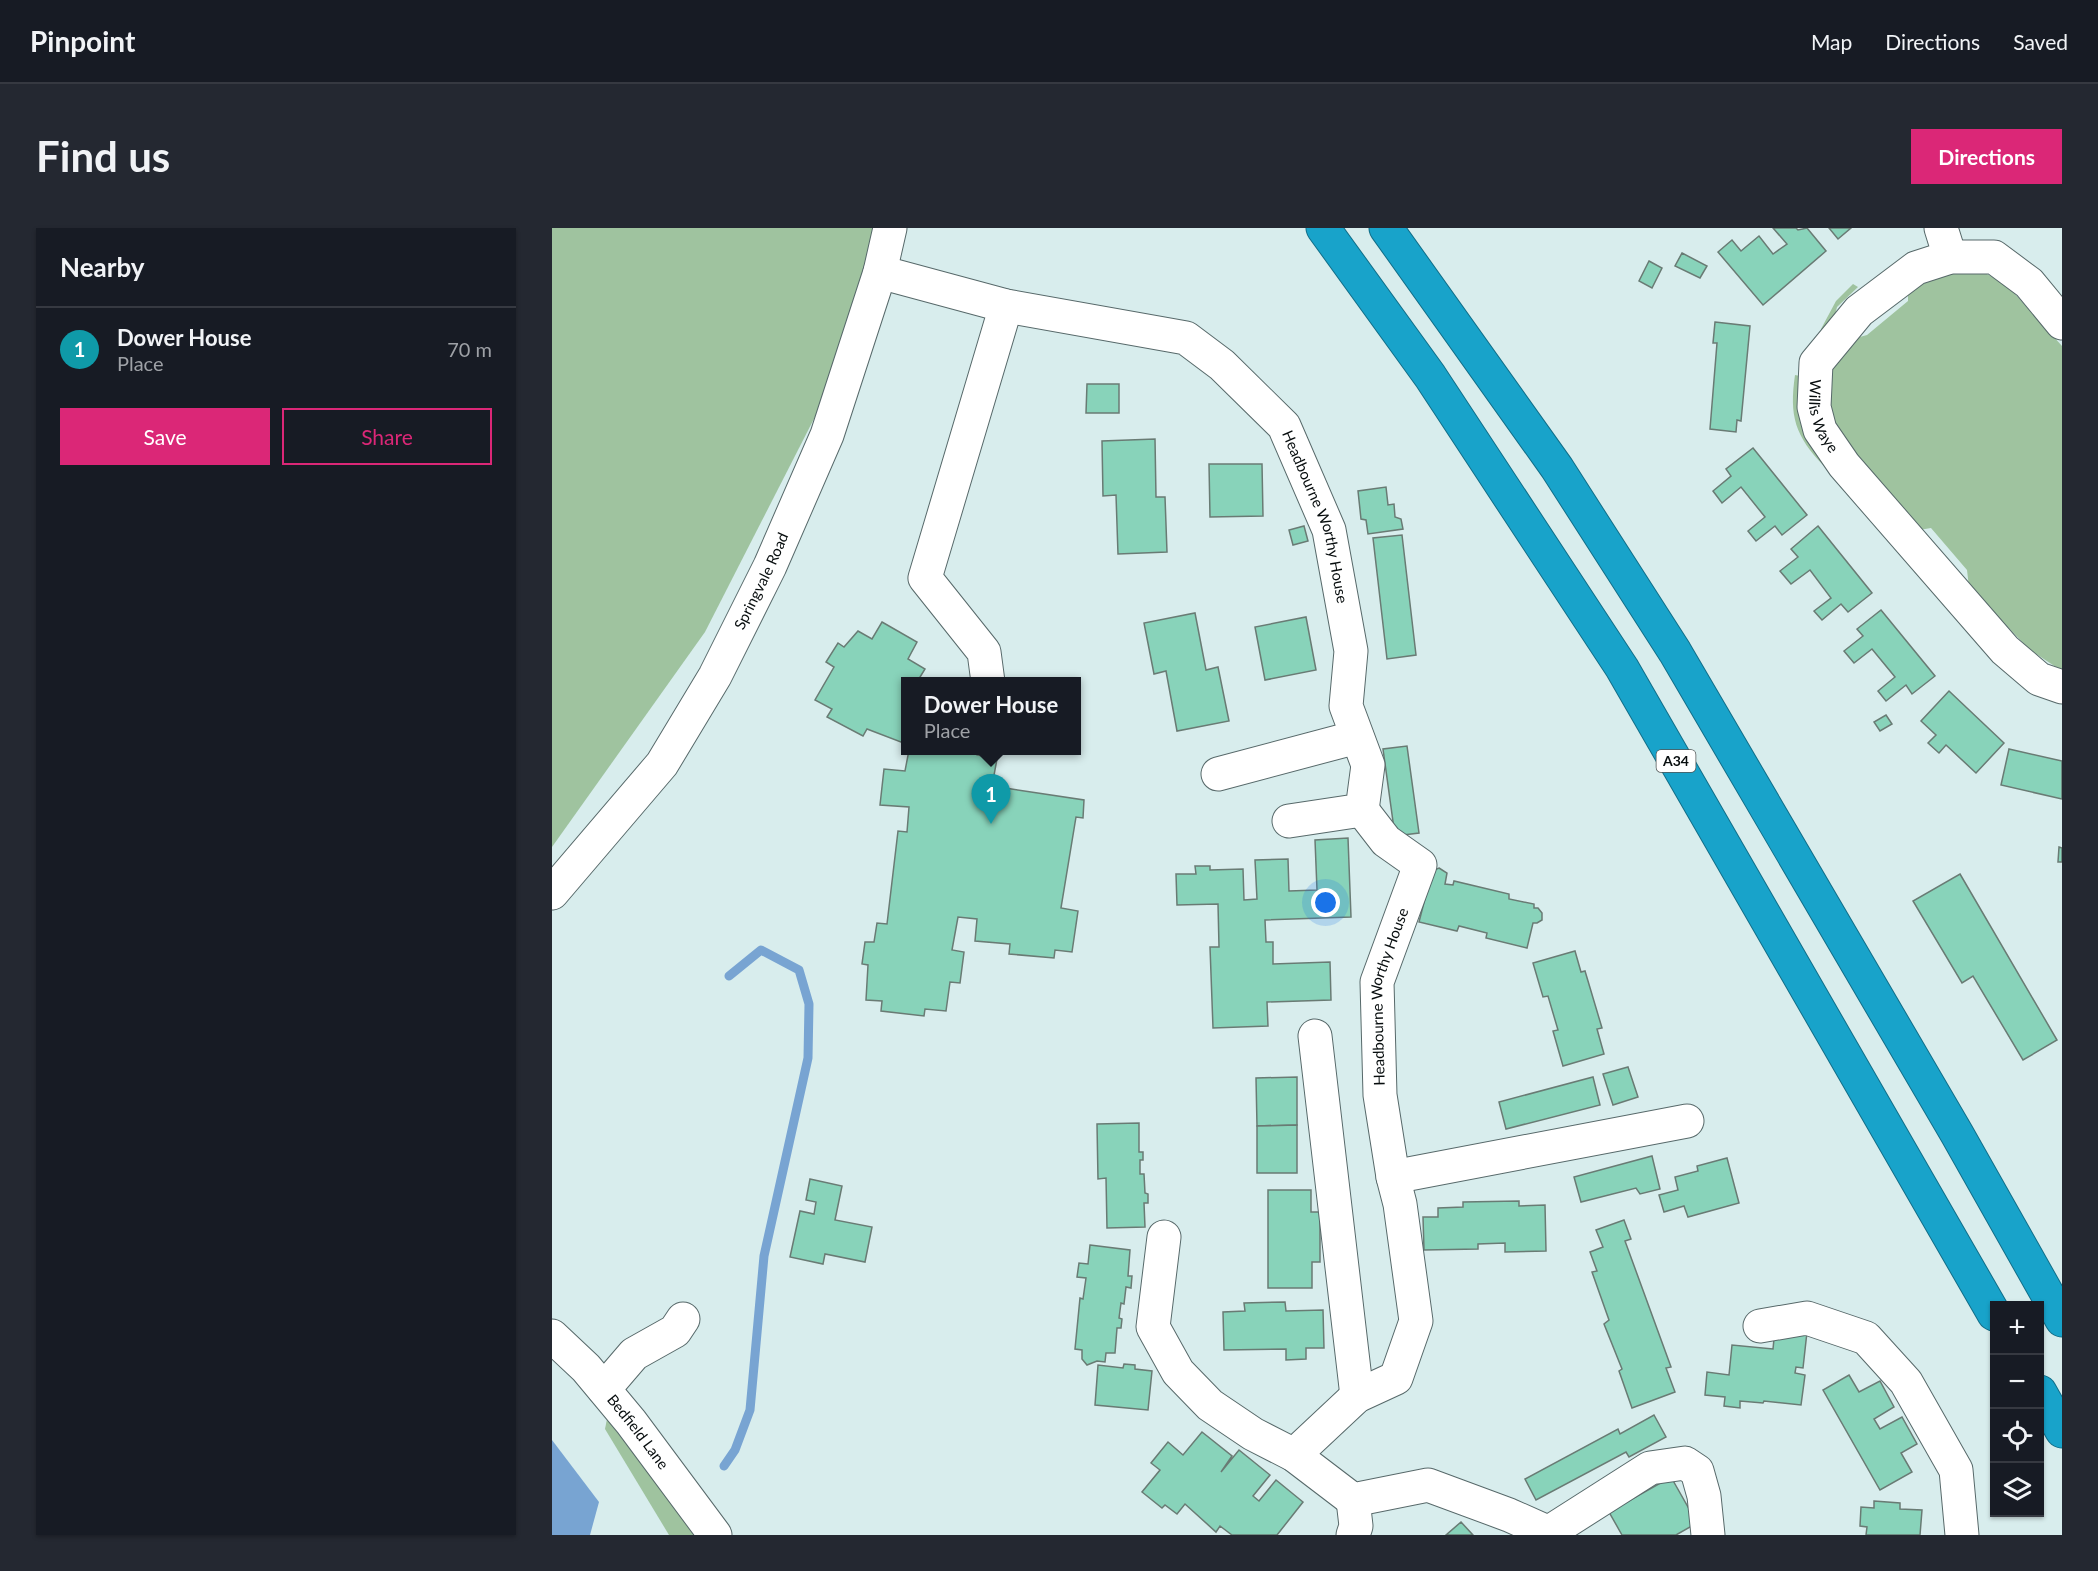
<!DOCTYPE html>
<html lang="en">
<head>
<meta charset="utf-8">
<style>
	:root { --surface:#171b24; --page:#242831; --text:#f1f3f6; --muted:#9ea1a6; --line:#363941; --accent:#db2777 }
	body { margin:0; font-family:Lato,sans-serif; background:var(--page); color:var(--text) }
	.controls { position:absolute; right:18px; bottom:18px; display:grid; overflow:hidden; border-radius:0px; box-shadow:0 2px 4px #0004 }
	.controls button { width:54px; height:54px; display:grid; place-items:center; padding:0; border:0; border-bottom:2px solid var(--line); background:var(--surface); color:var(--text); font:30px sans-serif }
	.you { position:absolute; left:774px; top:675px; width:21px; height:21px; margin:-15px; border:4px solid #fff; border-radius:50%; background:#1a73e8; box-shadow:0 0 0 9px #1a73e833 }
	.badge { display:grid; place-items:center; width:39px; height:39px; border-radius:50%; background:var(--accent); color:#fff; font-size:20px; font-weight:700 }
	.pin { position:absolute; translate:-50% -50px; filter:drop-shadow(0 2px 3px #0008) }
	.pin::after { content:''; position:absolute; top:32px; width:21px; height:18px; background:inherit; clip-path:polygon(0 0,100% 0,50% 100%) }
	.popup { position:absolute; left:349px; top:449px; width:180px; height:78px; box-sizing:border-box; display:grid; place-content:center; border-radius:0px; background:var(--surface); filter:drop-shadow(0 2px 4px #0005); font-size:20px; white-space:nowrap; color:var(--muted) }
	.popup b { font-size:22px; color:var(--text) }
	.popup::after { content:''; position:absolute; left:50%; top:100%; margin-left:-12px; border:12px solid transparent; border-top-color:var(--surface) }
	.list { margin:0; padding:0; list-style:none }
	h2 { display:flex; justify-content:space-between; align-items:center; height:78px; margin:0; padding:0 24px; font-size:26px }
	h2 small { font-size:20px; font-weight:400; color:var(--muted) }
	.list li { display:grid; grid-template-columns:39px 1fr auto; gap:18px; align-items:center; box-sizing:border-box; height:84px; padding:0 24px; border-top:2px solid var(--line) }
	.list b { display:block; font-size:22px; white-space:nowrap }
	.list p { margin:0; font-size:20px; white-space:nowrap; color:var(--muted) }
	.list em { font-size:20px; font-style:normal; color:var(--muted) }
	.actions { display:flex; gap:12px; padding:18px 24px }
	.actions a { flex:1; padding:14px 0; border:2px solid var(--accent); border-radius:0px; text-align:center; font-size:21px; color:var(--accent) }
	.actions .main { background:var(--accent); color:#fff }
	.icon { flex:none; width:33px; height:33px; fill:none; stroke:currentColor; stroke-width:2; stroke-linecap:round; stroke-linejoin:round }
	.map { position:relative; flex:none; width:1510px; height:1307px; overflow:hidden; border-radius:0px }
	header { display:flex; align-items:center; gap:36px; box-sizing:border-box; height:84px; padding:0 30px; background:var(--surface); border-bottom:2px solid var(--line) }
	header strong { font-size:28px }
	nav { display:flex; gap:33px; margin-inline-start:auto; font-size:21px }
	.intro { display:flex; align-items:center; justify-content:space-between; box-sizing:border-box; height:144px; padding:0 36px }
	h1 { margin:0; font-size:42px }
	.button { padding:15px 27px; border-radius:0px; background:var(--accent); color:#fff; font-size:21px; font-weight:700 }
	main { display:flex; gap:36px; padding:0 36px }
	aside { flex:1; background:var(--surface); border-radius:0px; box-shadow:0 2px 4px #0004 }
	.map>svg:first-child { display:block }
	.green { fill:#9fc39f }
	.water { fill:#78a4d2 }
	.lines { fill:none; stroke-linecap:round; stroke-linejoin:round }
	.stream { stroke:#78a4d2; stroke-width:9 }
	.building { fill:#88d3ba; stroke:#697b74; stroke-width:1.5 }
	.minor-casing { stroke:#57696a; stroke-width:35 }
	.highway-casing { stroke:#126e88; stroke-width:35 }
	.minor { stroke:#fff; stroke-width:33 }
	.highway { stroke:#18a3ca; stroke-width:33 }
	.labels { text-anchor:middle; stroke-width:4.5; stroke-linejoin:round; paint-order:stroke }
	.shield { fill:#fff; stroke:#515656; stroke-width:1.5 }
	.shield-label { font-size:14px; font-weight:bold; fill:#070d0e }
	.street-label { font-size:15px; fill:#070d0e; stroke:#fff }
</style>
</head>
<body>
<header>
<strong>Pinpoint</strong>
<nav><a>Map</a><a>Directions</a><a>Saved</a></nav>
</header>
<div class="intro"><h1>Find us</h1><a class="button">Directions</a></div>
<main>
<aside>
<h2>Nearby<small></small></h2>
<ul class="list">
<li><span class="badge" style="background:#0f9aa8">1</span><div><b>Dower House</b><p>Place</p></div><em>70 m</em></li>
</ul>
<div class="actions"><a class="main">Save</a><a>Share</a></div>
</aside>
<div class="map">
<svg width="1510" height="1307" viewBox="0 0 1510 1307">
	<rect width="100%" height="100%" fill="#d8eded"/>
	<g class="green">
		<polygon points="0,0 325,0 268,179 153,404 0,619"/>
		<polygon points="1407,43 1433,45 1455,57 1510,118 1510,443 1478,422 1417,359 1415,342 1379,300 1367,302 1280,197 1272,169 1277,145 1297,112 1315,107 1356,73 1356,61"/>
		<polygon points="1301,56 1306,59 1285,79 1282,92 1270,104 1269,101 1284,73"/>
		<path d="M1243,147L1248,148L1247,180L1275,235L1272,238C1243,208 1237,188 1243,147Z"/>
		<polygon points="55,1191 144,1307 117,1307 53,1201"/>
	</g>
	<polygon class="water" points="0,1212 47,1274 38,1307 0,1307"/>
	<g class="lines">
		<polyline class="stream" points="172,1238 183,1222 198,1182 212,1028 256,830 257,776 247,742 209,722 177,748"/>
	</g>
	<g class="building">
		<polygon points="1221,0 1244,0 1246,2 1255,0 1274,23 1211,77 1166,24 1180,12 1189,23 1207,8 1221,26 1235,16"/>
		<polygon points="1277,0 1299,0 1286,11"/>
		<polygon points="1130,25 1155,38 1148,50 1123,38"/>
		<polygon points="1097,33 1110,40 1100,60 1087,53"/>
		<polygon points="1163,94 1198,98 1189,193 1185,192 1184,204 1158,201 1165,115 1161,115"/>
		<polygon points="535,156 567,156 567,185 534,185"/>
		<polygon points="603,211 604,269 613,269 615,324 566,326 564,267 551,268 550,213"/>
		<polygon points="1201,220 1255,287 1230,307 1223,298 1204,313 1196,303 1213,289 1189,259 1170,275 1161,263 1179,248 1174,241"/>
		<polygon points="657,236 710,236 711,288 658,289"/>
		<polygon points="834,259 836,277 842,276 843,289 849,291 851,301 816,306 814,292 809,291 806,263"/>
		<polygon points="752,298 756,313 741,317 737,302"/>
		<polygon points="1266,298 1320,365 1296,384 1289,376 1270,392 1262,383 1279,370 1258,342 1239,356 1228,343 1246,329 1239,321"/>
		<polygon points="850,307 864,427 835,431 821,310"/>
		<polygon points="1329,382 1383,448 1360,466 1354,457 1334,473 1326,463 1343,449 1320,421 1302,435 1292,423 1311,408 1305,401"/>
		<polygon points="643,385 654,442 666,439 677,493 625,503 614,443 602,446 592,395"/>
		<polygon points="754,389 764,442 713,452 703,399"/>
		<polygon points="330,394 365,414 356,431 373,441 365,454 354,454 354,516 315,501 311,508 275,489 280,481 263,472 282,439 274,434 286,415 292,419 306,403 320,411"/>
		<polygon points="1397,463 1452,515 1424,545 1394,517 1387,525 1376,515 1384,507 1369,493"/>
		<polygon points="1334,487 1340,496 1328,503 1322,494"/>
		<polygon points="855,518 867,605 843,608 831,521"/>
		<polygon points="1457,521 1510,533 1510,571 1449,557"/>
		<polygon points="357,522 425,522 425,527 445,531 440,558 532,572 531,590 524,589 509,680 526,683 520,724 503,722 502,730 457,726 458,716 423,713 425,691 406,689 400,722 412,724 408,755 398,754 394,783 373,781 372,788 329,783 330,773 314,772 316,737 310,736 313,714 322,714 325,695 335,696 346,603 355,604 357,579 328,577 332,541 353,543"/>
		<polygon points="796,610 799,689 713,692 714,714 721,714 721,736 778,734 779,772 715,774 716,798 661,800 658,719 667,719 666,676 625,677 624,646 644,646 643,638 658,638 658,642 691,641 692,672 705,671 703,632 736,631 737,663 765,662 763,612"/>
		<polygon points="1507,619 1510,620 1510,634 1506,634"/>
		<polygon points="887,640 895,645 893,656 901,657 902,653 957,666 957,671 982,676 982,680 986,680 990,685 990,692 985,695 981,695 975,720 934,710 935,705 907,698 905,703 867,694 880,643"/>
		<polygon points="1408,646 1505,812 1471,832 1421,748 1410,755 1361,673"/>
		<polygon points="1023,723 1029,744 1033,743 1050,800 1045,801 1052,826 1011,838 1001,803 1006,802 996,768 991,769 981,735"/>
		<polygon points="1076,839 1086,869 1061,877 1051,846"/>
		<polygon points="745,849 745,897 705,898 704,850"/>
		<polygon points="1041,849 1048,877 954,901 947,874"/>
		<polygon points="587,895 587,924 591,924 591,932 588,932 588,946 592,946 593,965 596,966 596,975 592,975 593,999 555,1000 554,950 546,951 545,896"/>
		<polygon points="745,897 745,945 705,945 705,898"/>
		<polygon points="1100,928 1108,961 1088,966 1084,960 1029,974 1022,949"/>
		<polygon points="1175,930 1187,975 1136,989 1132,978 1112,984 1107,967 1126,962 1123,949 1146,943 1145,938"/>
		<polygon points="258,951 290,958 283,992 320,999 313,1034 273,1026 271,1036 238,1029 248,983 262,986 264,974 254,972"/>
		<polygon points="716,962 759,962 759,984 768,984 768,1034 760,1034 760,1060 716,1060"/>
		<polygon points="967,973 967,978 993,977 994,1023 953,1024 953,1015 926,1016 926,1021 872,1022 871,989 886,989 886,980 911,979 911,974"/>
		<polygon points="1072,992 1079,1011 1073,1013 1119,1139 1114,1140 1123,1164 1080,1180 1067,1143 1070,1141 1052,1096 1057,1092 1040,1044 1045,1043 1038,1024 1051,1019 1044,1002"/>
		<polygon points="538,1017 578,1022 576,1048 580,1048 579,1060 574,1059 572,1076 569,1075 567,1090 570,1091 569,1100 565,1100 563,1125 554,1125 553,1134 545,1133 535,1137 530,1131 530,1122 523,1121 528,1070 531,1071 534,1050 525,1049 527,1035 536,1036"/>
		<polygon points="733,1074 734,1083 771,1082 772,1120 754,1120 754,1131 734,1132 734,1121 672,1122 671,1084 693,1083 692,1075"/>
		<polygon points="1223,1101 1255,1104 1251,1140 1244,1139 1243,1145 1253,1147 1249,1177 1212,1173 1211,1175 1188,1173 1188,1180 1172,1178 1173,1169 1153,1167 1155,1144 1177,1147 1180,1117 1221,1121"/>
		<polygon points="572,1136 583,1137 583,1141 600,1143 596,1182 543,1177 546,1137 571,1140"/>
		<polygon points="1297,1147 1307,1164 1328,1153 1342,1179 1322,1191 1328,1201 1350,1189 1365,1216 1349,1225 1360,1244 1328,1262 1271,1162"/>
		<polygon points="1102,1187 1114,1209 1077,1229 1074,1224 984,1272 973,1251 1066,1201 1068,1206"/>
		<polygon points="650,1204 680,1228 669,1244 687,1222 718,1247 701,1268 707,1273 724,1252 751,1274 725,1307 680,1307 668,1298 664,1304 633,1276 625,1286 613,1277 610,1280 590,1264 608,1242 599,1235 616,1214 631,1227"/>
		<polygon points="1119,1249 1145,1295 1124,1307 1070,1307 1057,1284"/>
		<polygon points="1322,1273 1348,1275 1348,1281 1370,1282 1368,1307 1314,1307 1315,1299 1308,1298 1309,1279 1322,1280"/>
		<polygon points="909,1294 921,1307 894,1307"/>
	</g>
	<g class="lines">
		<defs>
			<g id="minor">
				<polyline points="1389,0 1398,29"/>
				<path id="s1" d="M328,44L454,78L634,110L670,137L732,198L777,302L799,423L794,478L816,537L810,582L737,593"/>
				<path id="s2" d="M1510,95L1477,55L1442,29H1398L1364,40L1307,83L1264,135L1262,179L1268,202L1292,237L1453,422L1487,451L1510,459"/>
				<polyline points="436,454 432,424 373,350 454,78"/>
				<polyline points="666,546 805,509"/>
				<path id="s3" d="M0,665L110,536L163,448L218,338L275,207L328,44L338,0"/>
				<polyline points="763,808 805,1168"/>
				<polyline points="841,949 1135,893"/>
				<polyline points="612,1009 601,1099 626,1144 658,1177 701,1206 742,1227 801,1272 876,1257 957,1287 1002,1307"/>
				<polyline points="1208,1098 1255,1090 1314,1110 1354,1154 1404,1242 1410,1307"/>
				<path id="s4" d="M0,1108L34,1140L79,1194L163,1307"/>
				<polyline points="52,1161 82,1126 123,1103 131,1091"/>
				<path id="s5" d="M742,1227L805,1168L844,1150L864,1093L848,976L841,949L828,867L825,754L868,637L834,613L810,582"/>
				<polyline points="801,1272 804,1298 801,1307"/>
				<polyline points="996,1305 1098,1240 1133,1235 1145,1243 1152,1268 1156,1307"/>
			</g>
			<g id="highway">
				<polyline points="771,0 878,148 1070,440 1442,1086"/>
				<polyline points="834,0 1005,240 1123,424 1405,906 1510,1092"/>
				<polyline points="1488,1164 1510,1203"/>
			</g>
		</defs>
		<use href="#minor" class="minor-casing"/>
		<use href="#highway" class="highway-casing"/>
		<use href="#minor" class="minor"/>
		<use href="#highway" class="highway"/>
	</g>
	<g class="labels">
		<rect class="shield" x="1104.5" y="522" width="39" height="22" rx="4.5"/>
		<g class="shield-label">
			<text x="1124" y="538">A34</text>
		</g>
		<g class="street-label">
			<text dy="5" stroke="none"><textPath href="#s2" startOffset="369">Willis Waye</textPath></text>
			<text dy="5" stroke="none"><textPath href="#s1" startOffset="542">Headbourne Worthy House</textPath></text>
			<text dy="5" stroke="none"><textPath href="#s3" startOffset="378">Springvale Road</textPath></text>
			<text dy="5" stroke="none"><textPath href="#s5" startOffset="519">Headbourne Worthy House</textPath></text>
			<text dy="5" stroke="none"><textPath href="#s4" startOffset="129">Bedfield Lane</textPath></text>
		</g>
	</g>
</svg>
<div class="controls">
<button>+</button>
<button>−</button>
<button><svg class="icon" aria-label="locate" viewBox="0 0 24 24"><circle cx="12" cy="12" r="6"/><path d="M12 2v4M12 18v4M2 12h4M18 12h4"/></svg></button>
<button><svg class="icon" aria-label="layers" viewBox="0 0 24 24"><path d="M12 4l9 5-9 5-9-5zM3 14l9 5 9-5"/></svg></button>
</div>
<div class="you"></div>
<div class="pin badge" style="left:439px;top:596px;background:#0f9aa8">1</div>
<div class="popup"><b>Dower House</b>Place</div>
</div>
</main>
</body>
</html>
